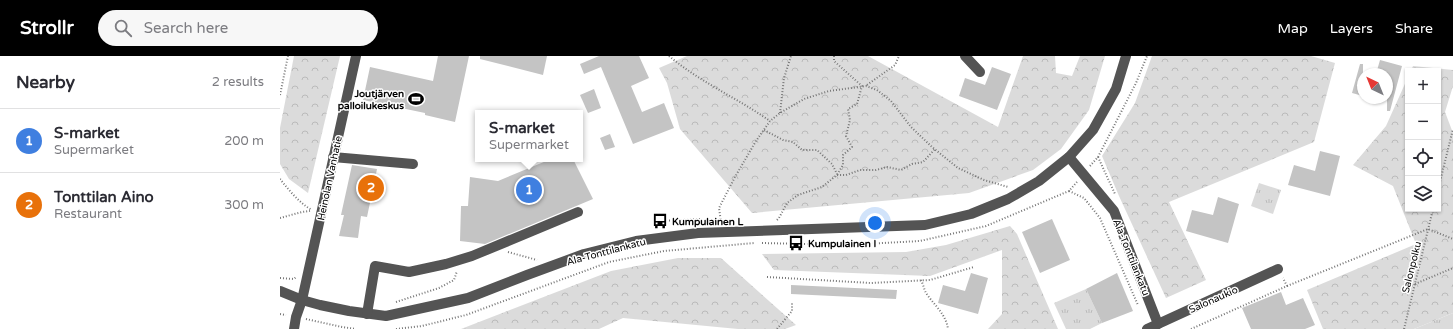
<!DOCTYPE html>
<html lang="en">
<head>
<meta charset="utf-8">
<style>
	:root { --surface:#fff; --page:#f7f7f7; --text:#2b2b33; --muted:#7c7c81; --line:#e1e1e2; --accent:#000 }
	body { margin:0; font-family:"Varela Round",sans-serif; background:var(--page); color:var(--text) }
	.controls { position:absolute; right:12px; top:12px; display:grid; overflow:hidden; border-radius:0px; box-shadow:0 1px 3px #0004 }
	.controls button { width:36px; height:36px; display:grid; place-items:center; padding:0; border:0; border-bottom:1px solid var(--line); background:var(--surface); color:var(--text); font:20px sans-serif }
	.compass { position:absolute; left:1077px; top:12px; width:36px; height:36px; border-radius:50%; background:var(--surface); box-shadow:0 1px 3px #0004; rotate:317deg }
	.you { position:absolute; left:595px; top:167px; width:14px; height:14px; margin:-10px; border:3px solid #fff; border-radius:50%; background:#1a73e8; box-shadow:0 0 0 6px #1a73e833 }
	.badge { display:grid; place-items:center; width:26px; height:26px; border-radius:50%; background:var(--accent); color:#fff; font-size:13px; font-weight:700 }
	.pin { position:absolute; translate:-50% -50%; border:2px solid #fff; box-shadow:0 1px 4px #0006 }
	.popup { position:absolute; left:195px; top:54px; width:108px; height:52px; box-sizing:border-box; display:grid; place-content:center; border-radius:0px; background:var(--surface); filter:drop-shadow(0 1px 3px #0005); font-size:13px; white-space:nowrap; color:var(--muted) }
	.popup b { font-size:15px; color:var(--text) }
	.popup::after { content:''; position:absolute; left:50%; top:100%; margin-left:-8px; border:8px solid transparent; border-top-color:var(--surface) }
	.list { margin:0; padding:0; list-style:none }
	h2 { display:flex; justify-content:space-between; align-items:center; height:52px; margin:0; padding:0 16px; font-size:17px }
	h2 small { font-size:13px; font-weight:400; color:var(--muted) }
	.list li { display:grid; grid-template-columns:26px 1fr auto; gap:12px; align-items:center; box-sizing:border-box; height:64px; padding:0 16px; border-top:1px solid var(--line) }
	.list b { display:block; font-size:15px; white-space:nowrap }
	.list p { margin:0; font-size:13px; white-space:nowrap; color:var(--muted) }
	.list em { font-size:13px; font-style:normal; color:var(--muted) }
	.icon { flex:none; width:22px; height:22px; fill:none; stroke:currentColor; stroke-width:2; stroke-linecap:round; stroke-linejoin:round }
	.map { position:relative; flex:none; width:1173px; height:273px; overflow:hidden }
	header { display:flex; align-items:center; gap:24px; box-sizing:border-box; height:56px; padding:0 20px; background:var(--accent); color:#fff }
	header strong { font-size:19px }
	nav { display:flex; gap:22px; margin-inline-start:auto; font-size:14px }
	.search { width:280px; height:36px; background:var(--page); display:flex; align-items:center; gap:10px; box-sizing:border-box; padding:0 14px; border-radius:22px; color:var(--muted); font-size:15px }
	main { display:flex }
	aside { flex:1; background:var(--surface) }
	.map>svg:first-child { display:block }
	.grass { fill:url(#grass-tufts) }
	.forest { fill:url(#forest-crowns) }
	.building { fill:#c4c4c4 }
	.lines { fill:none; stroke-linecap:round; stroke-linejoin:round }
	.path { stroke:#767676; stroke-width:2; stroke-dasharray:1 2; stroke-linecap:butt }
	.minor { stroke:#545454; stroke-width:10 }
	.labels { text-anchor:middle; stroke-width:3; stroke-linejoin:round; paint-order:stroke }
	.poi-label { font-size:10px; font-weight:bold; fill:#000; stroke:#fff; text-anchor:start }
	.street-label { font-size:10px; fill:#000; stroke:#fff }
</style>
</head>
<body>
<header>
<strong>Strollr</strong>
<div class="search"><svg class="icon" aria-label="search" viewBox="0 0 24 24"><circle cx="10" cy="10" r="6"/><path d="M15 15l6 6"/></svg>Search here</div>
<nav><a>Map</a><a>Layers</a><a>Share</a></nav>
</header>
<main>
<aside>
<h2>Nearby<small>2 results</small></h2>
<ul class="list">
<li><span class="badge" style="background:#3f7fe0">1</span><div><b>S-market</b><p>Supermarket</p></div><em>200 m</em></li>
<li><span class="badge" style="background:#e8710a">2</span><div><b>Tonttilan Aino</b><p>Restaurant</p></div><em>300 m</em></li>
</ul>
</aside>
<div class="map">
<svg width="1173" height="273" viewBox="0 0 1173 273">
	<defs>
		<pattern id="grass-tufts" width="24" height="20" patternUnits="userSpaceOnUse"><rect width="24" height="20" fill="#dbdbdb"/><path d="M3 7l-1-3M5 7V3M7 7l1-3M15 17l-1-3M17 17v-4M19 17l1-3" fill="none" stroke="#bababa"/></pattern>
		<pattern id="forest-crowns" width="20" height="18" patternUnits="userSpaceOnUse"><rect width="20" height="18" fill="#dbdbdb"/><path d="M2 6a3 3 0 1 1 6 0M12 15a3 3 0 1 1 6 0" fill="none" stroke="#bababa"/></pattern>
	</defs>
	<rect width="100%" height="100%" fill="#fff"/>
	<g class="grass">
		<polygon points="979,127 1001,134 993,158 971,150"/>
		<polygon points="806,233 822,267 810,273 786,273 774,247"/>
		<polygon points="1173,257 1173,273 1134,273"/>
	</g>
	<g class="forest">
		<polygon points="14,0 60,0 28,137 9,123 0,108 0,72"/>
		<polygon points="407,0 588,0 718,71 743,0 775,0 776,17 792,20 800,0 825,0 809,54 781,93 753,114 689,137 472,157 400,73 387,27 379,12"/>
		<polygon points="872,0 1031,0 1055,7 1034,86 889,146 926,224 886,242 839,140 822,100 855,47"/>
		<polygon points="1133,10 1173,14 1173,30 1165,56 1173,77 1173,257 1134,273 1043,273 1027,234 1136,188 1113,130 1073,109 1106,70 1128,21 1128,153 1158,153 1158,15 1131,15"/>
		<polygon points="730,170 737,178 778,273 708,273 722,258 722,194 650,220 494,214 482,198 626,196 666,189"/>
		<polygon points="398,202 441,202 516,269 505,273 458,273 343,262 319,273 181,273 331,215"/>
	</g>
	<g class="building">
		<polygon points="158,0 189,0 175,66 145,59 145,57 83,44 90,11 153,25"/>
		<polygon points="200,0 267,0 263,19 200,3"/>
		<polygon points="319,0 359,0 369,22 351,30 362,56 384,47 394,72 353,88 321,11 304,18 300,8"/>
		<polygon points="1100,4 1122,10 1110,55 1107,55 1107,18 1096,18"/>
		<polygon points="1080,8 1083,8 1083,40 1072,37"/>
		<polygon points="712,11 731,18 717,54 679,40 685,22 705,29"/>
		<polygon points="314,33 321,52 308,57 300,39"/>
		<polygon points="330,78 335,91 325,94 320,82"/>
		<polygon points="1040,95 1060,100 1050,140 1008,129 1014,109 1035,115"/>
		<polygon points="271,103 293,103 313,143 205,188 180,185 181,150 188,150 190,121 218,125"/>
		<polygon points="72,109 97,113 87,161 81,160 78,182 59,180 64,159 61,159"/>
		<polygon points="938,141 959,148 948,187 906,175 912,154 933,159"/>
		<polygon points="772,163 790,204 760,217 742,176"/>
		<polygon points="691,217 708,222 698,258 658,247 663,229 685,235"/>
		<polygon points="837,217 853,255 822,267 806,233"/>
		<polygon points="511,229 617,234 616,243 511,238"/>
		<polygon points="1001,236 1006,249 1023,242 1035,269 1025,273 971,273 962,252"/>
	</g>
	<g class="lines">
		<g class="path">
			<path d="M389,0C420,26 457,42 490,65"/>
			<polyline points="554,0 554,5 582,30 577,48 568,53 570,64 566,80 572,91 563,99 563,109 557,119"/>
			<polyline points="587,29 615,9 619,0"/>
			<polyline points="0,39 8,0"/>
			<polyline points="500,57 504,22 511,0"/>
			<polyline points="484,74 503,84 513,86 522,94 537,94 552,108 557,118"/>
			<polyline points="818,101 835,138"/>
			<polyline points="810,110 818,101 856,27 867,0"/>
			<path d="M0,123C9,134 19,147 32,154"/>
			<polyline points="1158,134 1173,73"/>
			<polyline points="789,135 804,142 820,162 858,249"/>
			<polyline points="0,162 22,156 30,155"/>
			<polyline points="497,164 499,162 507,147 518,139 542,131 557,119 566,119 580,114 596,114 607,111 621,114 632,108 643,106 655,93"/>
			<polyline points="380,165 421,163 421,167"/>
			<polyline points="441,166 439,152 455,121 476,85 490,65 500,57 524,43 549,35 586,30 597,34 611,45 631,71 652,91 678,112 704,124 728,131"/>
			<polyline points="482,187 567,189 640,185 706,170 789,135 797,126"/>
			<polyline points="228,196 257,204"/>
			<polyline points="487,221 591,227 650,224 694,211"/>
			<polyline points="0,222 14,223 16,221"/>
			<path d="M641,224C643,228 644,233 646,237C654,249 666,258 668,273"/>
			<polyline points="1135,228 1173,212"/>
			<polyline points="1007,230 1148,173 1173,183"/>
			<polyline points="116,246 159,232 174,224 177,215"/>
			<polyline points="0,258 6,259"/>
			<polyline points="26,263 62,271 76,273"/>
			<polyline points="116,273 142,270 186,259 329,206 384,195 474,187"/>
			<polyline points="497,273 512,255 512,246"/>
			<polyline points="911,273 1007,230 1003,222"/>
			<polyline points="1124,273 1153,153"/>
		</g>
		<g class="minor">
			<polyline points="685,0 700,16"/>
			<polyline points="53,101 133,108"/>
			<polyline points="789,101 834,155 878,268"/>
			<polyline points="0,235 22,244 40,249 69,255 106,260 188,242 247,219 304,198 356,185 418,177 645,169 691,158 728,143 759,125 789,101 813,74 836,33 846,0"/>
			<polyline points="87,258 95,210 129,216 166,208 192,200 298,156"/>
			<polyline points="14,273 16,261 22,244 76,0"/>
			<polyline points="867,273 998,213"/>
		</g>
	</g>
	<defs>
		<symbol id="stadium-bare" viewBox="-9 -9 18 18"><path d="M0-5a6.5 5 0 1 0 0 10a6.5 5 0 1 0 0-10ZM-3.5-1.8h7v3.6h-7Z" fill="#000" stroke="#fff" stroke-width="2.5" paint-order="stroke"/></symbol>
		<symbol id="bus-bare" viewBox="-9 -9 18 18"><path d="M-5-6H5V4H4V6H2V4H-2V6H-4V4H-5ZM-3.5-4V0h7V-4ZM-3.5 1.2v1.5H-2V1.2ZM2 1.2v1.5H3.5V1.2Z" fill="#000" stroke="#fff" stroke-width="2.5" paint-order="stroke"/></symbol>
	</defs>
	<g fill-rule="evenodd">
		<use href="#stadium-bare" x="125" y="32" width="22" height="22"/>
		<use href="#bus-bare" x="369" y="154" width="22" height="22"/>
		<use href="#bus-bare" x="505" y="176" width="22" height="22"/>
	</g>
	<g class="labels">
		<g class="poi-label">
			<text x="124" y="41" text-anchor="end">Joutjärven<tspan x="124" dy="12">palloilukeskus</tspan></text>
			<text x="392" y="169">Kumpulainen L</text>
			<text x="528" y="191">Kumpulainen I</text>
		</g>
		<g class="street-label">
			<text transform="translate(49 122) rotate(-78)" y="4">Heinolan Vanhatie</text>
			<text transform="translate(326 195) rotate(-15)" y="4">Ala-Tonttilankatu</text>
			<text transform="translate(852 201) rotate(68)" y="4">Ala-Tonttilankatu</text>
			<text transform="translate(1131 211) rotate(-76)" y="4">Salonpolku</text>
			<text transform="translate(933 243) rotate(-24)" y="4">Salonaukio</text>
		</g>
	</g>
</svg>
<div class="controls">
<button>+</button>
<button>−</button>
<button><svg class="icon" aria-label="locate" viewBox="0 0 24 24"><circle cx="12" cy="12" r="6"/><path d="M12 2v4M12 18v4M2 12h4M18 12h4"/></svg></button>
<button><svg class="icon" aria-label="layers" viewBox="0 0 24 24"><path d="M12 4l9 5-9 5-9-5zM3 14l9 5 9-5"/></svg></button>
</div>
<svg class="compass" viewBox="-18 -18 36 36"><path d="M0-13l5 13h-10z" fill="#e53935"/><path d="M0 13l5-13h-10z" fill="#7c7c81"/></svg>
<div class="you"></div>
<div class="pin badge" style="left:249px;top:134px;background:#3f7fe0">1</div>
<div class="popup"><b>S-market</b>Supermarket</div>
<div class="pin badge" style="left:91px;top:132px;background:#e8710a">2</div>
</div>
</main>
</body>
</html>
